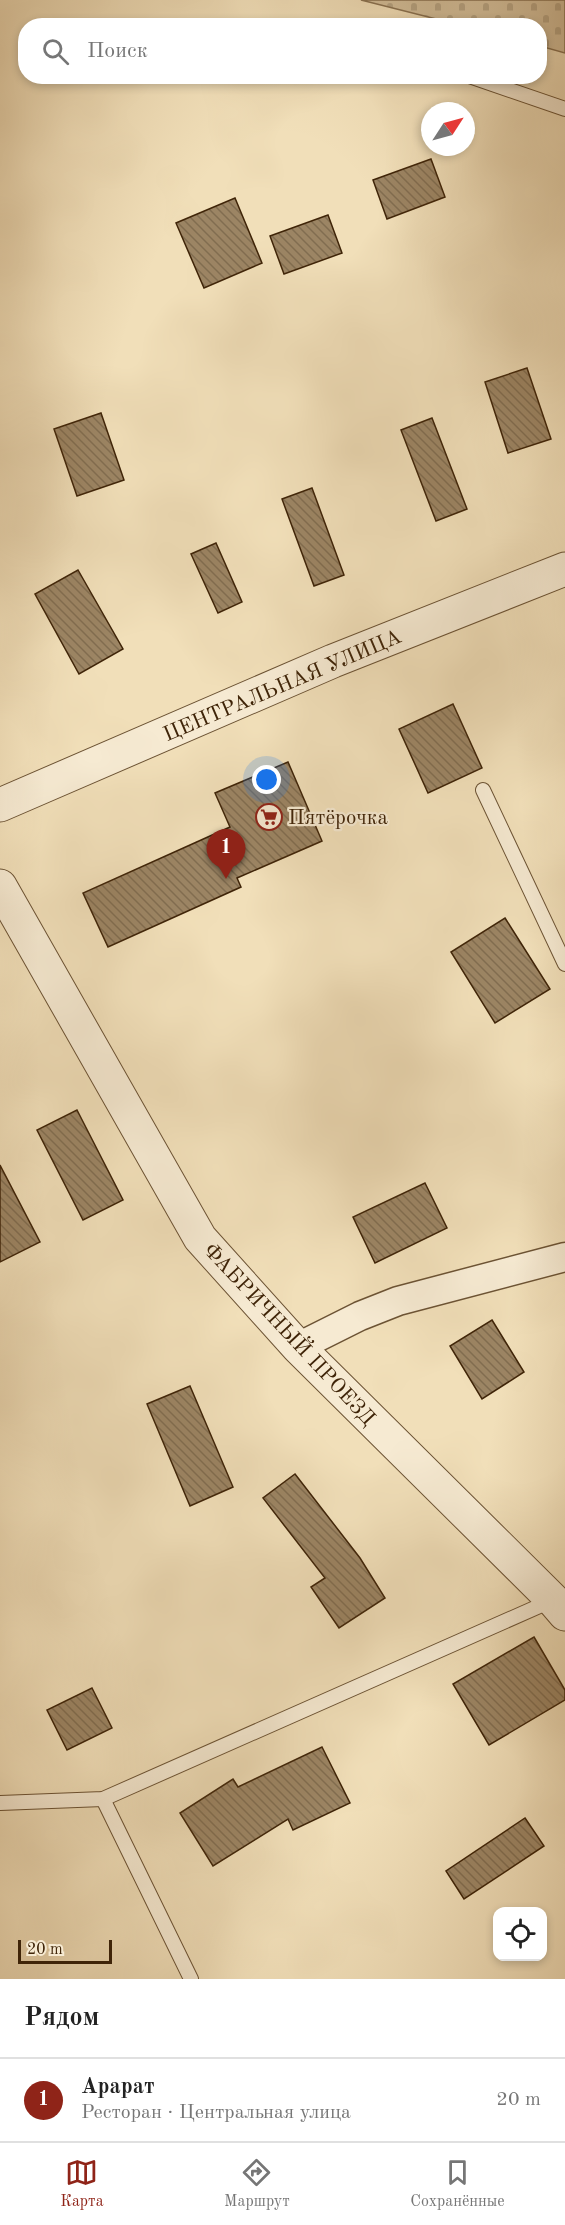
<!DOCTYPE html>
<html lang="ru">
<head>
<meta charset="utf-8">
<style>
	:root { --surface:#fff; --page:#f2f2f2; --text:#222; --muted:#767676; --line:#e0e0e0; --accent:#8f2418 }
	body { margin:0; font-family:"Old Standard TT",serif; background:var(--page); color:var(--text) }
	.controls { position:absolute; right:18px; bottom:18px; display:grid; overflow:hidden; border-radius:12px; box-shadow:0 3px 9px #0003 }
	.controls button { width:54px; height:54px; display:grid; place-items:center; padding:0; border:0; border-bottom:2px solid var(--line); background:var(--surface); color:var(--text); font:30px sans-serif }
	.compass { position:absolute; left:421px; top:102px; width:54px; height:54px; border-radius:50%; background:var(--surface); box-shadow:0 3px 9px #0003; rotate:54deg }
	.scale { position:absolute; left:18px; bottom:15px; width:94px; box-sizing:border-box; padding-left:6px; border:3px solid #3f2408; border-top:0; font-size:16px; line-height:21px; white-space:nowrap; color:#3f2408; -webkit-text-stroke:4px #f6ead2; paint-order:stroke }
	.you { position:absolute; left:267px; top:780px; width:21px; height:21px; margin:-15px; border:4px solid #fff; border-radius:50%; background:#1a73e8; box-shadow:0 0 0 9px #1a73e833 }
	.badge { display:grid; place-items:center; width:39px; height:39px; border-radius:50%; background:var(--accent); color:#fff; font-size:20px; font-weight:700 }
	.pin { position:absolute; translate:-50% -50px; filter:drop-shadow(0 2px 3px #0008) }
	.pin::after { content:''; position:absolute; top:32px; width:21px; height:18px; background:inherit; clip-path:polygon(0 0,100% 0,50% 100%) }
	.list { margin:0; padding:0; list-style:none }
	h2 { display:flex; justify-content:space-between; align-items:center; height:78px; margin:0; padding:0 24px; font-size:26px }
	h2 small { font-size:20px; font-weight:400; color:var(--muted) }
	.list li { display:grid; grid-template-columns:39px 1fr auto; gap:18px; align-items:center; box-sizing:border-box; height:84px; padding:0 24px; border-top:2px solid var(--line) }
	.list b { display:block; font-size:22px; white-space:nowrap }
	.list p { margin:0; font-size:20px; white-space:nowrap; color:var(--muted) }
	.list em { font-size:20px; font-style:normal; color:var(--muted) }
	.icon { flex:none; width:33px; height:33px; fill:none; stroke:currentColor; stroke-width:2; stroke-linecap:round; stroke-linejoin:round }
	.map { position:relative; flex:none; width:565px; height:1979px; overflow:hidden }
	.search { position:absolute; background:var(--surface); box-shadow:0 3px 9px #0003; left:18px; right:18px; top:18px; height:66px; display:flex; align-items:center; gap:15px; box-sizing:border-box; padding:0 21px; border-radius:24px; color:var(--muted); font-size:22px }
	.sheet { height:162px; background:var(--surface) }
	nav { display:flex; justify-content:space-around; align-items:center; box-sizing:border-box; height:84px; border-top:2px solid var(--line); background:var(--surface); font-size:16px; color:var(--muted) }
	nav a { display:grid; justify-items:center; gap:3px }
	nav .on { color:var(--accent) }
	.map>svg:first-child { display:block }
	.cemetery { fill:url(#cemetery-stones); stroke:#897252; stroke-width:1.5 }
	.building { fill:url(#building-back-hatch); stroke:#3f2408; stroke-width:1.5 }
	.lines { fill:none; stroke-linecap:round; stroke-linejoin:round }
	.service-casing { stroke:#6c5334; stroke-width:16 }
	.minor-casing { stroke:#6c5334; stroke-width:31 }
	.tertiary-casing { stroke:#6c5334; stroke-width:35 }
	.service { stroke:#f6ead2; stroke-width:14 }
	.minor { stroke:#f6ead2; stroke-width:28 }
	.tertiary { stroke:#f6ead2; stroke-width:33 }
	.labels { text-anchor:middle; stroke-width:4.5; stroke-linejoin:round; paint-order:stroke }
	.street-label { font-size:21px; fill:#3f2408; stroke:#f6ead2 }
	.poi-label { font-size:21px; fill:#3f2408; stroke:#f6ead2; text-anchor:start }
</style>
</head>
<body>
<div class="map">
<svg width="565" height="1979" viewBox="0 0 565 1979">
	<defs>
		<pattern id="cemetery-stones" width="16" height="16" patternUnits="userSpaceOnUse" patternTransform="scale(1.5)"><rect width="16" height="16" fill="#d3bf9b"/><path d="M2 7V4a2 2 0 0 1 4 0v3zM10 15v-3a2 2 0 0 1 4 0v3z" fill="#b6a484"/></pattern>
		<pattern id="building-back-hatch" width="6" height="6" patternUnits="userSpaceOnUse" patternTransform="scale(1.5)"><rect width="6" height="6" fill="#9c8564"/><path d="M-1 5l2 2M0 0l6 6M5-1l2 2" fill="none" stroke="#816d50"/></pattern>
	</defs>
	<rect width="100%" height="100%" fill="#f1dfb9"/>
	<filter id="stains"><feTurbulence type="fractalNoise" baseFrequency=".00333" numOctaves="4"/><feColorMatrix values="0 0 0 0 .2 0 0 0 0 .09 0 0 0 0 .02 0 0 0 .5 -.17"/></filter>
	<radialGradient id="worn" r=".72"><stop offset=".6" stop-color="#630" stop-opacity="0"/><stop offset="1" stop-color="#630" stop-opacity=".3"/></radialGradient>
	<polygon class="cemetery" points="361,0 565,0 565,53 540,46 540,26 460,25"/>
	<g class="building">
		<polygon points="431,159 445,197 387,219 373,180"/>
		<polygon points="235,198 262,263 204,288 176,223"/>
		<polygon points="328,215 342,253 284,274 270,236"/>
		<polygon points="527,368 551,439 508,453 485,382"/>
		<polygon points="101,413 124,480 77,496 54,429"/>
		<polygon points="432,418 467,509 436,521 401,430"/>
		<polygon points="312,488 344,575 314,586 282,499"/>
		<polygon points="216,543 242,602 218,613 191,554"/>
		<polygon points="78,570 123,649 79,674 35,594"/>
		<polygon points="453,704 482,768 428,793 399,729"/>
		<polygon points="288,762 322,841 237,878 241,887 108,947 83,893 230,827 215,793"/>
		<polygon points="505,918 550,989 495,1023 451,952"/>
		<polygon points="77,1110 123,1200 83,1220 37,1130"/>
		<polygon points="0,1165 40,1242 0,1262"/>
		<polygon points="425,1183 447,1228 375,1263 353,1217"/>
		<polygon points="492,1320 524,1372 482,1399 450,1346"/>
		<polygon points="190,1386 233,1487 190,1506 147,1404"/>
		<polygon points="295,1474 360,1558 385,1598 339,1628 311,1587 325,1578 263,1498"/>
		<polygon points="534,1637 565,1690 565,1700 489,1745 453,1684"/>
		<polygon points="92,1688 112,1728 67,1750 47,1710"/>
		<polygon points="322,1747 350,1803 293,1830 288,1819 213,1866 180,1813 233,1779 238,1787"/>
		<polygon points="525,1818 544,1846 464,1899 446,1871"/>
	</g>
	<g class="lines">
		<defs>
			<g id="service">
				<polyline points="469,76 565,109"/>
				<polyline points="483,790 565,964"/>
				<polyline points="103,1799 191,1979"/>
				<polyline points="0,1803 103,1799 553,1600"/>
			</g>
			<polyline id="minor" points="298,1347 360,1316 398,1301 565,1257"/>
			<g id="tertiary">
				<polyline points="0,805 333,661 565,569"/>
				<polyline points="0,886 200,1238 298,1347 553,1600 565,1614"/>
			</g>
		</defs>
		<use href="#service" class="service-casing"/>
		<use href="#minor" class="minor-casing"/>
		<use href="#tertiary" class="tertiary-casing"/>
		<use href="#service" class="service"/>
		<use href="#minor" class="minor"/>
		<use href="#tertiary" class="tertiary"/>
	</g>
	<defs>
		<symbol id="supermarket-ring" viewBox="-11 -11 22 22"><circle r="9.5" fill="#f6ead2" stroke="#8f2418" stroke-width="1.5"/><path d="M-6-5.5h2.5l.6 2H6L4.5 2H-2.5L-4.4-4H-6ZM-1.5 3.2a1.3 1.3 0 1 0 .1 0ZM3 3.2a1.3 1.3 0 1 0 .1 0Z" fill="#8f2418"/></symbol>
	</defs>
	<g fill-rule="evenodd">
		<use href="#supermarket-ring" x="254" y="802" width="30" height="30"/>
	</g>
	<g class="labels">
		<g class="street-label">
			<text transform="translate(282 685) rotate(-23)" y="7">ЦЕНТРАЛЬНАЯ УЛИЦА</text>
			<text transform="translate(290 1334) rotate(47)" y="7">ФАБРИЧНЫЙ ПРОЕЗД</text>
		</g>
		<g class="poi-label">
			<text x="288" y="824">Пятёрочка</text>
		</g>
	</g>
	<rect width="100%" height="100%" filter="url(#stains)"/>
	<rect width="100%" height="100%" fill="url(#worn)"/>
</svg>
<div class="controls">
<button><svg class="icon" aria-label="locate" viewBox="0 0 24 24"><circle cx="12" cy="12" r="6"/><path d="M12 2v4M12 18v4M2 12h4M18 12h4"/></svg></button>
</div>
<svg class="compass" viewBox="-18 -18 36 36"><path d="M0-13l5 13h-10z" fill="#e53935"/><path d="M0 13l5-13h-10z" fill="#767676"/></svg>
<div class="scale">20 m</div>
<div class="you"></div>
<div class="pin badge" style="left:226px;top:879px">1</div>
<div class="search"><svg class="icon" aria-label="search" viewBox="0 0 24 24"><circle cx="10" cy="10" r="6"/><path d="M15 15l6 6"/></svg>Поиск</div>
</div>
<section class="sheet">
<h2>Рядом<small></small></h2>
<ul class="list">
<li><span class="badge">1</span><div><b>Арарат</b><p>Ресторан · Центральная улица</p></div><em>20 m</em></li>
</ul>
</section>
<nav>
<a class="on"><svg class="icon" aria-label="map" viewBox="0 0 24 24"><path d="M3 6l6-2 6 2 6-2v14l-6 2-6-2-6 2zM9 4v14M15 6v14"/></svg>Карта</a>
<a><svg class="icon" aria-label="directions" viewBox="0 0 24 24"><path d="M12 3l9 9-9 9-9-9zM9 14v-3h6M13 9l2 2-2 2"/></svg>Маршрут</a>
<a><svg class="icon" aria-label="saved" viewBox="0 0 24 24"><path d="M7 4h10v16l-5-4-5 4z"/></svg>Сохранённые</a>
</nav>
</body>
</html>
